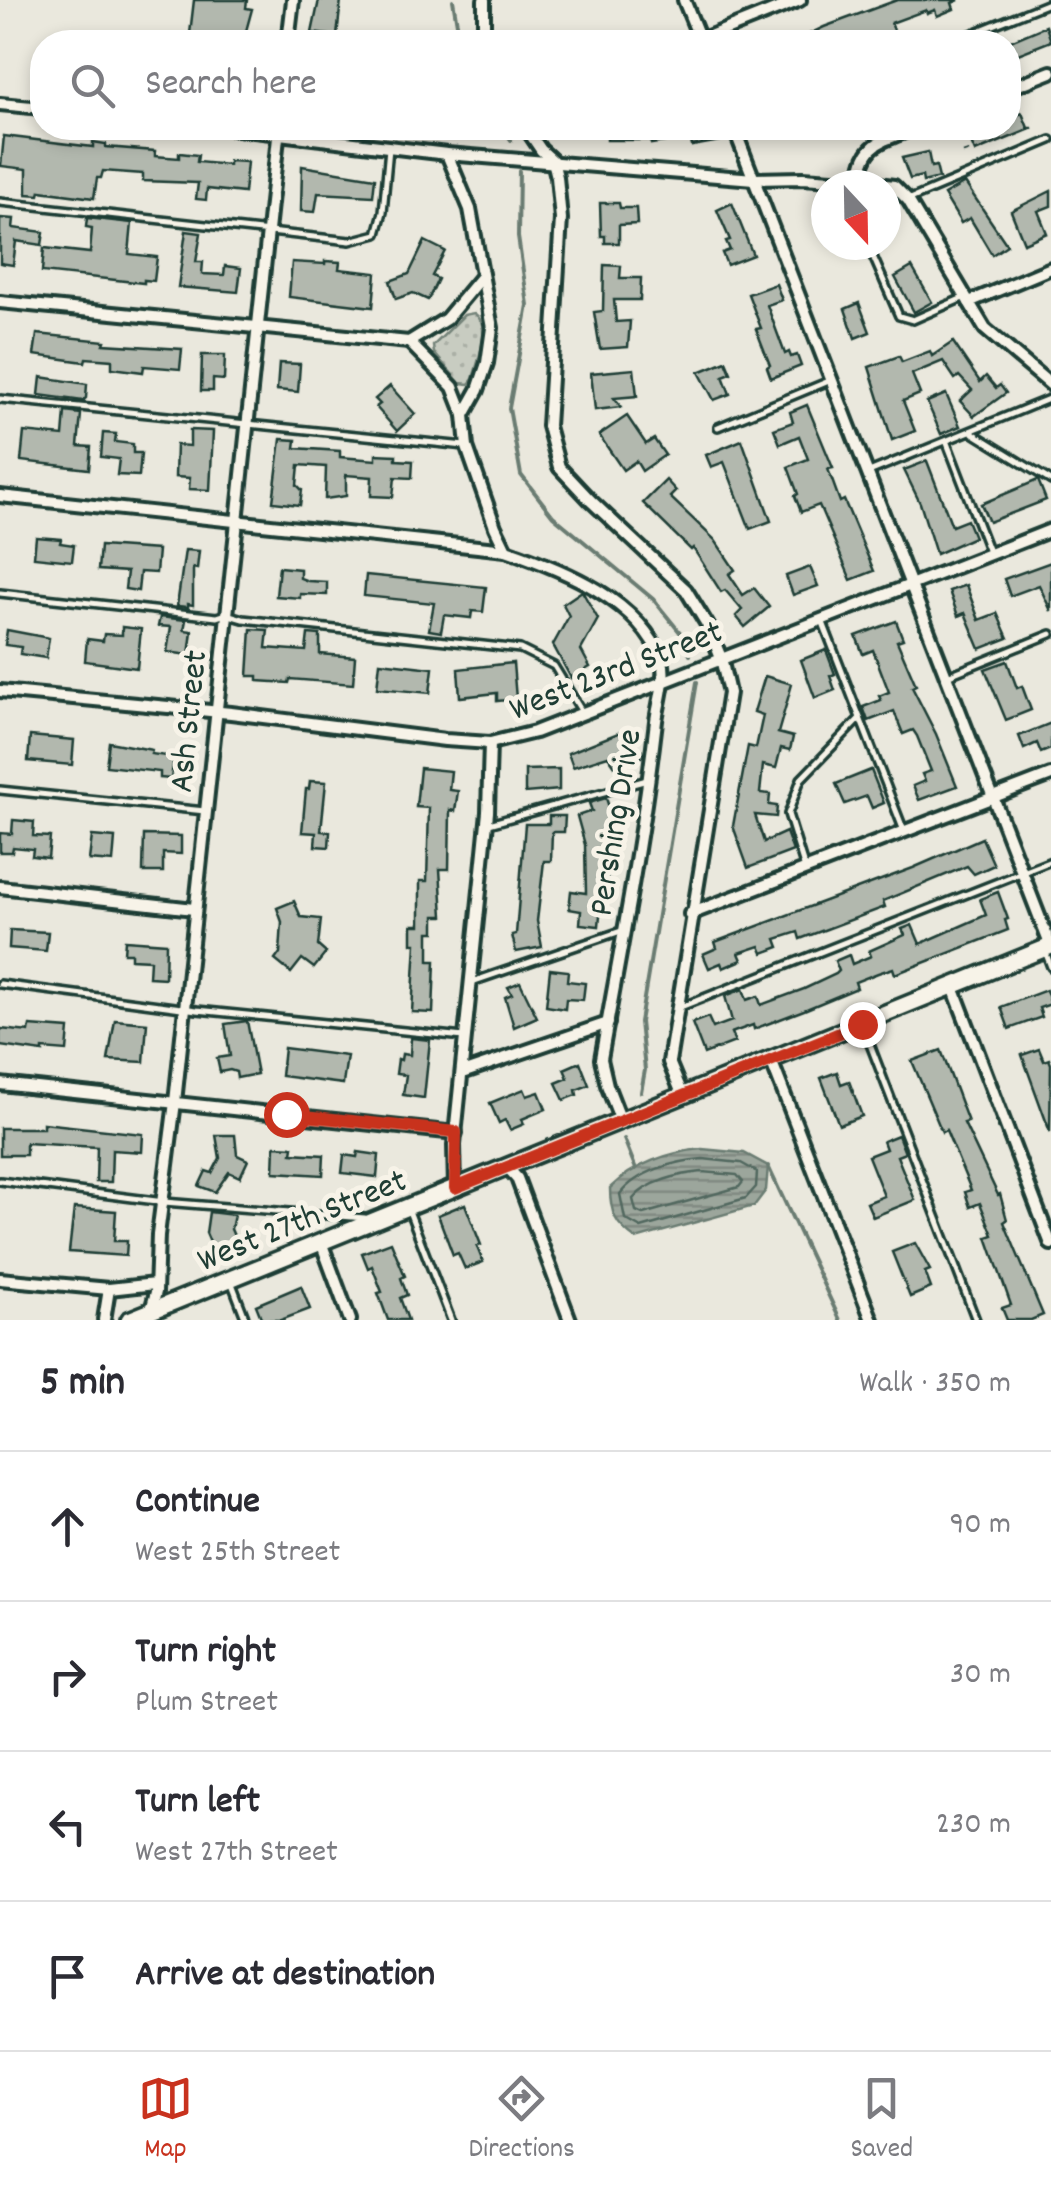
<!DOCTYPE html>
<html lang="en">
<head>
<meta charset="utf-8">
<style>
	:root { --surface:#fff; --page:#f2f2f3; --text:#2b2b33; --muted:#7c7c81; --line:#e1e1e2; --accent:#c8321e }
	body { margin:0; font-family:Dekko,sans-serif; background:var(--page); color:var(--text) }
	.compass { position:absolute; left:811px; top:170px; width:90px; height:90px; border-radius:50%; background:var(--surface); box-shadow:0 5px 15px #0003; rotate:158deg }
	.stop { position:absolute; width:30px; height:30px; margin:-22px; border:8px solid #c8321e; border-radius:50%; background:#fff }
	.stop.end { background:#c8321e; border-color:#fff; box-shadow:0 2px 10px #0008 }
	.list { margin:0; padding:0; list-style:none }
	h2 { display:flex; justify-content:space-between; align-items:center; height:130px; margin:0; padding:0 40px; font-size:42px }
	h2 small { font-size:32px; font-weight:400; color:var(--muted) }
	.list li { display:grid; grid-template-columns:65px 1fr auto; gap:30px; align-items:center; box-sizing:border-box; height:150px; padding:0 40px; border-top:2px solid var(--line) }
	.list b { display:block; font-size:38px; white-space:nowrap }
	.list p { margin:0; font-size:32px; white-space:nowrap; color:var(--muted) }
	.list em { font-size:32px; font-style:normal; color:var(--muted) }
	.icon { flex:none; width:55px; height:55px; fill:none; stroke:currentColor; stroke-width:2; stroke-linecap:round; stroke-linejoin:round }
	.map { position:relative; flex:none; width:1051px; height:1320px; overflow:hidden }
	.search { position:absolute; background:var(--surface); box-shadow:0 5px 15px #0003; left:30px; right:30px; top:30px; height:110px; display:flex; align-items:center; gap:25px; box-sizing:border-box; padding:0 35px; border-radius:40px; color:var(--muted); font-size:38px }
	.sheet { height:730px; background:var(--surface) }
	nav { display:flex; justify-content:space-around; align-items:center; box-sizing:border-box; height:140px; border-top:2px solid var(--line); background:var(--surface); font-size:28px; color:var(--muted) }
	nav a { display:grid; justify-items:center; gap:5px }
	nav .on { color:var(--accent) }
	.map>svg:first-child { display:block }
	.grass { fill:url(#grass-dots); stroke:#74847a; stroke-width:2.5 }
	.water { fill:url(#water-rules); stroke:#6a7c72; stroke-width:2.5 }
	.lines { fill:none; stroke-linecap:round; stroke-linejoin:round }
	.shore { stroke:#51675e; stroke-width:2.5 }
	.stream { stroke:#6a7c72; stroke-width:4 }
	.building { fill:#b2b8ae; stroke:#1f3d34; stroke-width:2.5 }
	.service-casing { stroke:#1f3d34; stroke-width:12 }
	.minor-casing { stroke:#1f3d34; stroke-width:18 }
	.secondary-casing { stroke:#1f3d34; stroke-width:22 }
	.path { stroke:#1f3d34; stroke-width:2.5; stroke-dasharray:8 8; stroke-linecap:butt }
	.service { stroke:#f7f3e8; stroke-width:5 }
	.minor { stroke:#f7f3e8; stroke-width:10 }
	.secondary { stroke:#f7f3e8; stroke-width:15 }
	.route { stroke:#c8321e; stroke-width:12 }
	.labels { text-anchor:middle; stroke-width:10; stroke-linejoin:round; paint-order:stroke }
	.street-label { font-size:35px; fill:#1f3d34; stroke:#f7f3e8 }
</style>
</head>
<body>
<div class="map">
<svg width="1051" height="1320" viewBox="0 0 1051 1320">
	<defs>
		<pattern id="grass-dots" width="8" height="8" patternUnits="userSpaceOnUse" patternTransform="scale(2.5)"><rect width="8" height="8" fill="#c8ccc1"/><path d="M2 2h.1M6 6h.1" fill="none" stroke="#abb0a6" stroke-width="1.8" stroke-linecap="round"/></pattern>
		<pattern id="water-rules" width="6" height="5" patternUnits="userSpaceOnUse" patternTransform="scale(2.5)"><rect width="6" height="5" fill="#9ca69c"/><path d="M0 2.5h6" fill="none" stroke="#7f8880"/></pattern>
	</defs>
	<rect width="100%" height="100%" fill="#eae8dd"/>
	<filter id="ink" filterUnits="userSpaceOnUse"><feTurbulence type="fractalNoise" baseFrequency=".01" numOctaves="2"/><feDisplacementMap in="SourceGraphic" scale="20" xChannelSelector="R" yChannelSelector="G"/><feConvolveMatrix kernelMatrix="1 2 1 2 8 2 1 2 1" color-interpolation-filters="sRGB"/></filter>
	<g filter="url(#ink)">
		<path class="grass" d="M474,313C493,326 478,359 473,379L469,384L460,383L434,353L433,346L464,315Z"/>
		<path class="water" d="M702,1149L744,1153L768,1166L766,1190L754,1206L636,1239C616,1225 610,1214 610,1188C634,1164 669,1152 702,1149Z"/>
		<g class="lines">
			<g class="shore">
				<path d="M703,1159L741,1163L757,1172L756,1187L746,1198L641,1228L625,1219L620,1194C638,1171 675,1161 703,1159Z"/>
				<path d="M702,1172L737,1175L743,1182L739,1187L643,1214L636,1211L633,1199C647,1181 681,1174 702,1172Z"/>
			</g>
			<g class="stream">
				<polyline points="453,0 460,42"/>
				<polyline points="503,128 511,140"/>
				<polyline points="519,171 518,237 528,305 509,408 521,475 553,516 653,599 683,636 690,655"/>
				<polyline points="641,1092 645,1070 640,1022 697,682"/>
				<polyline points="624,1139 636,1169"/>
				<polyline points="768,1166 840,1320"/>
			</g>
		</g>
		<g class="building">
			<polygon points="194,0 247,0 246,8 252,9 243,42 189,42"/>
			<polygon points="319,0 341,0 337,36 312,33"/>
			<polygon points="897,0 959,0 952,3 954,9 937,16 935,10 927,13 926,10 891,23 899,42 886,42 885,39 877,42 793,42 824,27"/>
			<polygon points="1046,26 1051,41 1008,58 1008,42"/>
			<polygon points="1022,113 1028,128 1033,128 975,152 970,140 994,130 993,128 1008,128 1008,119"/>
			<polygon points="607,128 717,128 720,141 692,146 690,138 651,144 650,140 607,140"/>
			<polygon points="4,136 93,147 93,142 106,144 106,147 155,151 155,156 179,158 179,153 198,155 197,162 229,165 229,161 247,162 244,193 207,189 206,200 196,199 198,183 143,181 143,174 103,171 101,178 97,178 94,198 40,191 39,195 27,194 27,169 1,166"/>
			<polygon points="928,152 931,167 936,166 939,178 923,182 922,176 910,179 902,158"/>
			<polygon points="302,166 375,178 373,196 318,193 315,212 301,211"/>
			<polygon points="965,183 1007,245 992,255 970,218 961,223 944,195"/>
			<polygon points="1051,191 1051,206 1038,211 1047,233 1024,243 1011,211"/>
			<polygon points="600,203 619,203 620,208 636,208 637,224 619,225 619,243 605,243 605,236 601,236"/>
			<polygon points="732,203 753,255 727,265 722,253 730,250 726,241 730,240 717,210"/>
			<polygon points="0,218 14,219 13,228 44,232 42,245 16,241 13,265 0,263"/>
			<polygon points="87,218 132,223 129,254 157,257 154,281 144,280 144,283 42,272 44,248 90,253 92,228 86,227"/>
			<polygon points="186,231 201,233 196,262 203,262 202,274 224,275 225,266 241,268 238,292 178,287"/>
			<polygon points="425,241 445,251 432,276 438,279 428,300 413,293 396,299 390,281 409,274"/>
			<polygon points="325,261 340,262 339,269 376,273 373,307 289,297 292,262 325,264"/>
			<polygon points="604,265 621,266 620,278 641,278 640,300 614,300 616,322 630,321 628,347 600,349 594,312 603,311"/>
			<polygon points="912,267 932,302 914,312 895,277"/>
			<polygon points="776,284 782,300 767,305 785,354 789,352 791,357 797,355 801,366 771,378 767,367 770,365 756,329 761,328 748,294"/>
			<polygon points="859,303 870,332 855,338 845,309"/>
			<polygon points="37,334 105,341 104,344 182,349 180,369 144,366 143,372 112,368 112,360 86,358 85,362 34,355"/>
			<polygon points="953,342 980,382 986,376 996,388 1000,385 1006,393 974,416 960,401 972,390 959,376 955,379 943,361 912,374 920,394 903,401 915,431 892,440 869,367 899,356 902,362 930,351 932,356"/>
			<polygon points="202,355 225,355 224,380 213,379 213,391 201,391"/>
			<polygon points="726,361 731,373 723,376 730,394 714,400 699,372"/>
			<polygon points="279,363 300,364 298,392 277,390"/>
			<polygon points="634,369 637,396 614,398 621,407 595,410 591,373"/>
			<polygon points="41,377 87,384 86,398 83,401 39,395"/>
			<polygon points="390,386 415,414 397,431 376,407 380,404 375,399"/>
			<polygon points="946,394 960,426 941,434 927,402"/>
			<polygon points="807,405 833,468 828,469 840,502 844,500 874,571 851,580 819,505 801,512 795,496 798,494 788,467 808,459 799,436 780,444 774,429 793,422 790,412"/>
			<polygon points="65,412 81,414 78,446 91,447 89,469 21,461 24,432 63,436"/>
			<polygon points="627,416 646,444 654,439 665,455 642,471 636,461 623,470 599,435"/>
			<polygon points="190,430 213,431 210,490 189,489 190,478 175,477 176,445 190,446"/>
			<polygon points="103,433 116,434 115,442 133,444 133,453 141,453 139,476 117,475 119,459 101,457"/>
			<polygon points="281,439 296,440 295,448 340,451 340,457 376,460 376,454 396,455 396,460 413,461 412,478 395,477 393,497 371,496 372,477 346,475 346,496 325,499 326,467 299,465 297,485 302,490 300,505 273,502"/>
			<polygon points="742,440 771,521 750,529 724,462 711,467 706,455"/>
			<polygon points="927,461 952,526 967,520 974,537 936,554 920,503 904,470"/>
			<polygon points="666,480 676,491 670,497 715,540 735,570 729,574 743,595 754,588 769,607 745,627 736,616 742,610 725,590 721,592 693,548 691,550 643,503"/>
			<polygon points="1038,480 1046,500 989,522 981,504"/>
			<polygon points="36,537 61,539 60,543 74,545 72,561 34,557"/>
			<polygon points="100,546 158,550 156,573 140,572 138,591 125,589 127,572 98,570"/>
			<polygon points="185,550 199,551 197,569 193,568 193,605 188,604 188,607 177,606"/>
			<polygon points="1051,562 1051,611 1039,585 1010,596 1004,579"/>
			<polygon points="279,567 300,569 300,578 308,581 327,582 327,595 300,594 300,598 276,596"/>
			<polygon points="810,567 818,586 793,595 786,576"/>
			<polygon points="366,575 486,587 483,612 472,611 471,618 444,615 441,632 429,630 434,603 364,596"/>
			<polygon points="966,585 979,620 997,613 1008,638 980,649 965,613 958,616 949,591"/>
			<polygon points="582,591 598,619 581,650 590,667 571,678 553,645 569,616 563,604"/>
			<polygon points="160,617 186,620 184,630 192,631 189,655 167,652 171,627 158,626"/>
			<polygon points="896,621 903,639 897,641 916,685 912,687 936,734 957,786 919,800 913,786 925,781 922,774 931,771 917,736 913,730 903,734 894,711 868,721 863,707 881,700 879,696 889,692 873,650 863,654 856,636"/>
			<polygon points="122,627 141,629 137,668 85,661 87,639 103,641 104,634 122,635"/>
			<polygon points="251,629 268,630 266,648 306,651 308,634 320,635 320,654 355,657 353,684 290,679 289,683 258,681 258,676 248,676"/>
			<polygon points="7,630 49,638 46,658 20,654 21,647 5,645"/>
			<polygon points="826,650 835,674 830,676 835,690 815,698 801,660"/>
			<polygon points="1007,661 1017,688 1022,686 1031,710 1006,720 985,669"/>
			<polygon points="380,662 433,668 430,693 377,688"/>
			<polygon points="513,663 516,699 497,701 497,693 460,697 458,669"/>
			<polygon points="765,676 792,684 778,733 793,737 790,750 781,748 776,768 763,765 760,793 770,794 769,805 777,806 776,817 755,815 764,842 786,832 793,851 748,868 733,826 748,746 756,748 763,715 754,712"/>
			<polygon points="1051,723 1051,749 1041,753 1037,743 1024,749 1019,736"/>
			<polygon points="631,728 641,757 615,766 608,756 573,767 568,753"/>
			<polygon points="30,736 74,740 72,765 28,761"/>
			<polygon points="109,742 152,750 151,754 174,757 171,779 160,778 160,772 106,766"/>
			<polygon points="420,768 451,771 449,790 458,791 455,811 450,810 449,869 440,869 443,916 435,916 435,932 429,932 429,961 435,961 433,1013 412,1012 416,943 412,943 412,925 420,925 420,881 427,881 429,808 416,807"/>
			<polygon points="559,769 559,790 525,793 525,770"/>
			<polygon points="871,770 884,803 872,808 867,796 845,804 836,784"/>
			<polygon points="310,781 326,782 321,831 330,832 329,847 315,846 316,833 302,832 306,789 309,789"/>
			<polygon points="606,798 615,825 606,828 607,881 603,881 599,926 580,924 581,911 569,909 571,891 586,893 585,845 577,816 592,811 589,803"/>
			<polygon points="549,816 565,816 564,832 552,832 551,861 544,861 537,921 542,947 516,952 512,935 516,934 525,824 549,824"/>
			<polygon points="13,820 34,822 33,836 50,837 48,858 32,856 33,849 13,847 12,852 0,852 0,833 12,834"/>
			<polygon points="144,835 181,836 181,854 163,853 163,872 143,872"/>
			<polygon points="92,836 115,838 113,862 89,860"/>
			<polygon points="982,838 994,865 974,874 967,866 883,901 885,907 800,939 798,932 776,939 779,947 763,953 760,946 739,953 742,960 723,968 721,963 709,968 703,954 717,948 715,942 913,868"/>
			<polygon points="998,892 1008,919 1005,920 1008,930 895,974 893,968 878,973 855,982 857,988 804,1010 754,1029 753,1025 731,1033 735,1042 704,1054 692,1023 708,1017 713,1028 732,1021 725,996 743,989 747,1000 758,996 761,1005 804,989 836,974 839,971 835,961 849,955 852,964 871,956 869,951 905,935 902,929 912,925 920,944 986,915 980,899"/>
			<polygon points="294,901 301,917 321,919 318,946 326,953 314,968 302,959 291,973 275,960 280,953 282,922 277,908"/>
			<polygon points="10,930 48,932 46,951 9,948"/>
			<polygon points="125,940 166,943 165,978 149,977 150,960 131,959 131,953 124,953"/>
			<polygon points="550,969 568,971 567,981 585,983 583,1000 566,999 565,1009 546,1006"/>
			<polygon points="520,982 537,1017 514,1027 505,997 512,994 508,987"/>
			<polygon points="1046,990 1051,1004 1039,1008 1042,1017 1009,1029 1001,1007"/>
			<polygon points="115,1020 147,1023 144,1062 108,1060"/>
			<polygon points="247,1021 257,1074 237,1078 236,1072 230,1070 220,1072 217,1058 230,1056 225,1024"/>
			<polygon points="30,1026 69,1029 67,1051 43,1049 43,1052 0,1046 0,1029 29,1032"/>
			<polygon points="411,1038 430,1040 424,1098 403,1095 406,1075 396,1074 398,1059 401,1060 402,1054 410,1055"/>
			<polygon points="284,1048 347,1056 343,1084 281,1076"/>
			<polygon points="1039,1049 1044,1061 1049,1059 1051,1064 1050,1132 1022,1055"/>
			<polygon points="941,1050 968,1122 964,1123 998,1195 1000,1194 1007,1220 1004,1222 1043,1315 1031,1320 1007,1320 1002,1308 1011,1305 987,1237 993,1235 980,1203 970,1207 965,1192 971,1190 946,1130 942,1132 912,1061"/>
			<polygon points="580,1062 589,1085 576,1090 577,1095 564,1100 556,1083 568,1078 564,1069"/>
			<polygon points="837,1072 841,1084 849,1081 862,1116 839,1125 821,1078"/>
			<polygon points="524,1089 527,1096 539,1092 546,1109 522,1119 524,1124 510,1130 505,1120 499,1123 490,1103"/>
			<polygon points="43,1123 143,1134 142,1152 112,1150 111,1182 96,1182 97,1147 26,1143 26,1155 0,1155 0,1128 43,1128"/>
			<polygon points="216,1135 235,1135 237,1155 248,1160 240,1177 229,1172 215,1192 199,1186 206,1171 212,1173 220,1158"/>
			<polygon points="898,1135 905,1153 897,1156 915,1200 873,1217 867,1203 884,1196 868,1156 886,1149 883,1141"/>
			<polygon points="275,1146 293,1147 292,1153 324,1155 323,1175 274,1172"/>
			<polygon points="358,1152 379,1155 377,1177 342,1173 344,1155 357,1157"/>
			<polygon points="465,1204 481,1245 477,1247 483,1262 465,1269 458,1253 453,1255 438,1215"/>
			<polygon points="74,1208 116,1211 114,1241 127,1241 126,1256 69,1252"/>
			<polygon points="209,1212 234,1215 231,1229 240,1250 217,1259 206,1233"/>
			<polygon points="391,1242 405,1276 401,1278 407,1295 400,1298 408,1320 388,1320 378,1293 382,1292 372,1266 368,1268 362,1253"/>
			<polygon points="915,1243 930,1270 925,1272 931,1288 910,1297 892,1252"/>
			<polygon points="301,1286 310,1309 281,1320 262,1320 256,1305"/>
		</g>
		<g class="lines">
			<defs>
				<g id="service">
					<polyline points="951,42 1051,2"/>
					<polyline points="908,200 1051,140"/>
					<polyline points="0,202 350,241 377,234 383,212 389,148"/>
					<polyline points="868,245 899,316 913,320 963,298"/>
					<polyline points="0,399 465,446"/>
					<polyline points="718,427 829,381"/>
					<polyline points="973,433 1051,481"/>
					<polyline points="947,443 989,552"/>
					<polyline points="869,472 1051,398"/>
					<polyline points="0,593 217,617 226,614 243,619 520,649 554,666 582,712"/>
					<polyline points="822,620 904,831"/>
					<polyline points="947,676 1051,634"/>
					<polyline points="0,790 205,811"/>
					<polyline points="489,824 647,780"/>
					<polyline points="805,869 788,814 801,779 860,718"/>
					<polyline points="1045,951 1051,967"/>
					<polyline points="472,982 621,931"/>
					<polyline points="0,984 197,1010 464,1037"/>
					<polyline points="678,1008 1051,861"/>
					<polyline points="863,1026 976,1320"/>
					<polyline points="0,1181 164,1202 365,1218"/>
					<polyline points="409,1211 451,1320"/>
					<polyline points="231,1281 246,1320"/>
				</g>
				<g id="minor">
					<polyline points="684,0 701,42"/>
					<polyline points="700,40 800,0"/>
					<polyline points="288,42 293,0"/>
					<polyline points="484,42 484,0"/>
					<polyline points="1008,89 1051,72"/>
					<polyline points="0,104 42,108"/>
					<path d="M229,128L447,154L754,179L803,178L861,182C861,142 883,141 915,128"/>
					<polyline points="526,128 541,150 553,161 557,177 561,219 548,426 559,467 590,500 686,590 708,626 721,658 729,693 669,1062 683,1096"/>
					<polyline points="734,128 1051,947"/>
					<polyline points="447,154 470,209 492,328 487,363 478,390 464,415 467,447 495,527 506,550"/>
					<polyline points="861,182 894,186 908,200 985,329 1051,385"/>
					<polyline points="0,302 409,342 446,319 481,277"/>
					<polyline points="969,302 1051,268"/>
					<polyline points="409,342 453,387 464,415"/>
					<path d="M0,496L506,550C562,569 640,600 662,661C667,676 658,705 656,721C643,834 621,947 601,1059L607,1085L621,1121"/>
					<polyline points="0,691 231,713 445,740 490,743 535,732 1051,530"/>
					<polyline points="0,887 194,909"/>
					<polyline points="690,914 1051,775"/>
					<polyline points="953,987 1051,1244"/>
					<polyline points="771,1060 872,1320"/>
					<polyline points="462,1073 608,1023"/>
					<polyline points="0,1084 456,1133"/>
					<polyline points="508,1168 517,1178 570,1320"/>
					<polyline points="455,1188 454,1145 488,812 490,743"/>
					<polyline points="321,1242 350,1320"/>
					<polyline points="0,1279 109,1289 155,1284"/>
					<polyline points="150,1314 156,1292 158,1235 175,1102 279,128"/>
					<polyline points="104,1320 109,1289"/>
				</g>
				<polyline id="secondary" points="129,1320 1051,946"/>
			</defs>
			<use href="#service" class="service-casing"/>
			<use href="#minor" class="minor-casing"/>
			<use href="#secondary" class="secondary-casing"/>
			<polyline class="path" points="963,153 969,151"/>
			<use href="#service" class="service"/>
			<use href="#minor" class="minor"/>
			<use href="#secondary" class="secondary"/>
		</g>
	</g>
	<g class="lines" filter="url(#ink)">
		<polyline class="route" points="286,1114 456,1132 455,1188 862,1024"/>
	</g>
	<g class="labels">
		<g class="street-label">
			<text transform="translate(615 668) rotate(-21)" y="12">West 23rd Street</text>
			<text transform="translate(186 721) rotate(-84)" y="12">Ash Street</text>
			<text transform="translate(613 822) rotate(-81)" y="12">Pershing Drive</text>
			<text transform="translate(301 1218) rotate(-22)" y="12">West 27th Street</text>
		</g>
	</g>
</svg>
<svg class="compass" viewBox="-18 -18 36 36"><path d="M0-13l5 13h-10z" fill="#e53935"/><path d="M0 13l5-13h-10z" fill="#7c7c81"/></svg>
<div class="stop" style="left:286px;top:1114px"></div>
<div class="stop end" style="left:862px;top:1024px"></div>
<div class="search"><svg class="icon" aria-label="search" viewBox="0 0 24 24"><circle cx="10" cy="10" r="6"/><path d="M15 15l6 6"/></svg>Search here</div>
</div>
<section class="sheet">
<h2>5 min<small>Walk · 350 m</small></h2>
<ul class="list">
<li><svg class="icon" aria-label="ahead" viewBox="0 0 24 24"><path d="M12 20V5M6 11l6-6 6 6"/></svg><div><b>Continue</b><p>West 25th Street</p></div><em>90 m</em></li>
<li><svg class="icon" aria-label="right" viewBox="0 0 24 24"><path d="M7 20v-9h11M14 6l5 5-5 5"/></svg><div><b>Turn right</b><p>Plum Street</p></div><em>30 m</em></li>
<li><svg class="icon" aria-label="left" viewBox="0 0 24 24"><path d="M17 20v-9H6M10 6l-5 5 5 5"/></svg><div><b>Turn left</b><p>West 27th Street</p></div><em>230 m</em></li>
<li><svg class="icon" aria-label="arrive" viewBox="0 0 24 24"><path d="M6 21V4h12l-3 4 3 4H6"/></svg><div><b>Arrive at destination</b></div></li>
</ul>
</section>
<nav>
<a class="on"><svg class="icon" aria-label="map" viewBox="0 0 24 24"><path d="M3 6l6-2 6 2 6-2v14l-6 2-6-2-6 2zM9 4v14M15 6v14"/></svg>Map</a>
<a><svg class="icon" aria-label="directions" viewBox="0 0 24 24"><path d="M12 3l9 9-9 9-9-9zM9 14v-3h6M13 9l2 2-2 2"/></svg>Directions</a>
<a><svg class="icon" aria-label="saved" viewBox="0 0 24 24"><path d="M7 4h10v16l-5-4-5 4z"/></svg>Saved</a>
</nav>
</body>
</html>
